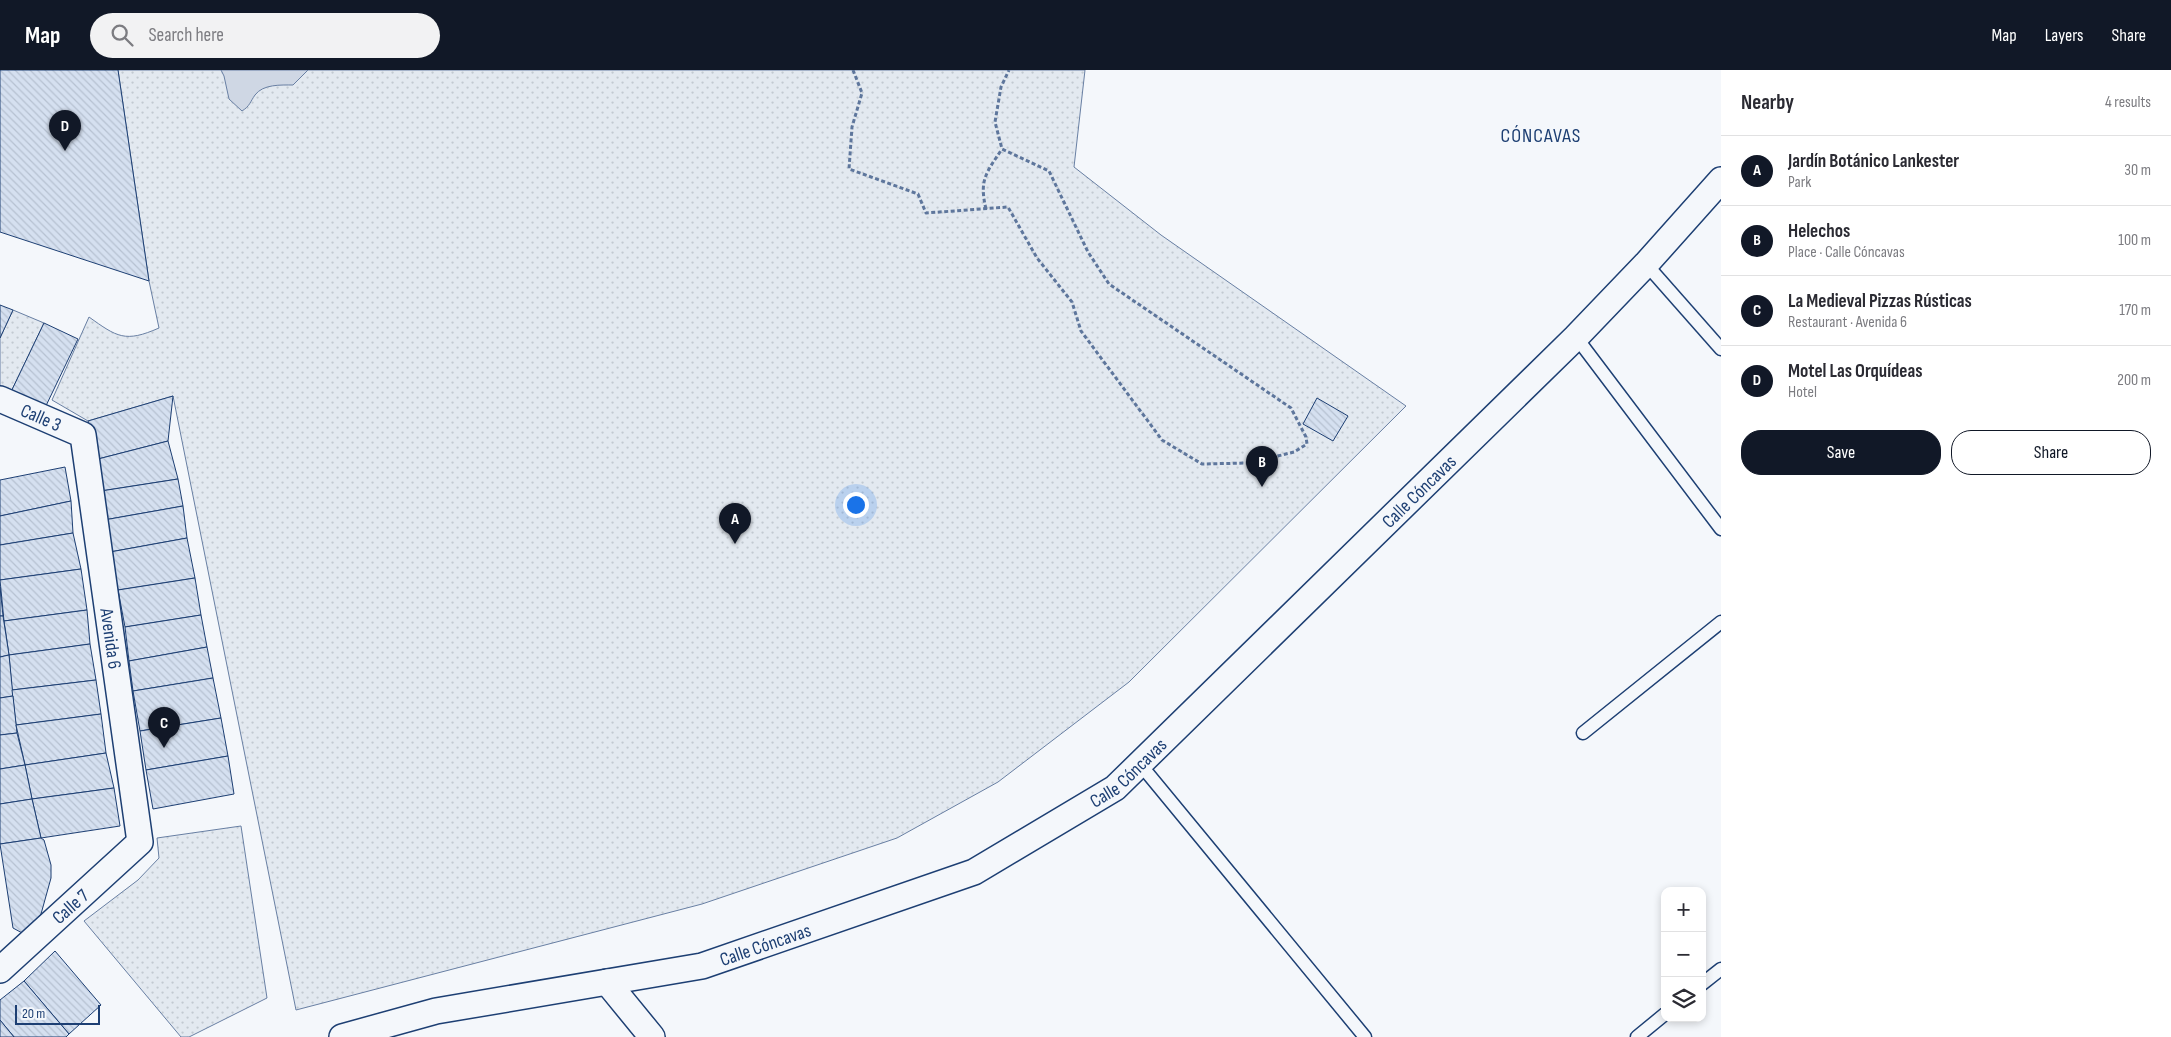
<!DOCTYPE html>
<html lang="en">
<head>
<meta charset="utf-8">
<style>
	:root { --surface:#fff; --page:#f2f2f3; --text:#2b2b33; --muted:#7c7c81; --line:#e1e1e2; --accent:#111827 }
	body { margin:0; font-family:"Sofia Sans Condensed",sans-serif; background:var(--page); color:var(--text) }
	.controls { position:absolute; right:15px; bottom:15px; display:grid; overflow:hidden; border-radius:10px; box-shadow:0 2px 8px #0003 }
	.controls button { width:45px; height:45px; display:grid; place-items:center; padding:0; border:0; border-bottom:1px solid var(--line); background:var(--surface); color:var(--text); font:25px sans-serif }
	.scale { position:absolute; left:15px; bottom:12px; width:85px; box-sizing:border-box; padding-left:5px; border:2px solid #1d3f73; border-top:0; font-size:14px; line-height:18px; white-space:nowrap; color:#1d3f73; -webkit-text-stroke:4px #f4f7fb; paint-order:stroke }
	.you { position:absolute; left:855px; top:434px; width:18px; height:18px; margin:-12px; border:4px solid #fff; border-radius:50%; background:#1a73e8; box-shadow:0 0 0 8px #1a73e833 }
	.badge { display:grid; place-items:center; width:32px; height:32px; border-radius:50%; background:var(--accent); color:#fff; font-size:16px; font-weight:700 }
	.pin { position:absolute; translate:-50% -41px; filter:drop-shadow(0 1px 2px #0008) }
	.pin::after { content:''; position:absolute; top:26px; width:18px; height:15px; background:inherit; clip-path:polygon(0 0,100% 0,50% 100%) }
	.list { margin:0; padding:0; list-style:none }
	h2 { display:flex; justify-content:space-between; align-items:center; height:65px; margin:0; padding:0 20px; font-size:21px }
	h2 small { font-size:16px; font-weight:400; color:var(--muted) }
	.list li { display:grid; grid-template-columns:32px 1fr auto; gap:15px; align-items:center; box-sizing:border-box; height:70px; padding:0 20px; border-top:1px solid var(--line) }
	.list b { display:block; font-size:19px; white-space:nowrap }
	.list p { margin:0; font-size:16px; white-space:nowrap; color:var(--muted) }
	.list em { font-size:16px; font-style:normal; color:var(--muted) }
	.actions { display:flex; gap:10px; padding:15px 20px }
	.actions a { flex:1; padding:11px 0; border:1px solid var(--accent); border-radius:20px; text-align:center; font-size:18px; color:var(--accent) }
	.actions .main { background:var(--accent); color:#fff }
	.icon { flex:none; width:28px; height:28px; fill:none; stroke:currentColor; stroke-width:2; stroke-linecap:round; stroke-linejoin:round }
	.map { position:relative; flex:none; width:1721px; height:967px; overflow:hidden }
	header { display:flex; align-items:center; gap:30px; box-sizing:border-box; height:70px; padding:0 25px; background:var(--accent); color:#fff }
	header strong { font-size:24px }
	nav { display:flex; gap:28px; margin-inline-start:auto; font-size:18px }
	.search { width:350px; height:45px; background:var(--page); display:flex; align-items:center; gap:12px; box-sizing:border-box; padding:0 18px; border-radius:28px; color:var(--muted); font-size:19px }
	main { display:flex }
	aside { flex:1; background:var(--surface) }
	.map>svg:first-child { display:block }
	.green { fill:url(#green-dots); stroke:#687fa3 }
	.water { fill:#cfd7e4; stroke:#687fa3 }
	.building { fill:url(#building-back-hatch); stroke:#1d3f73 }
	.lines { fill:none; stroke-linecap:round; stroke-linejoin:round }
	.lane-casing { stroke:#1d3f73; stroke-width:15 }
	.street-casing { stroke:#1d3f73; stroke-width:28 }
	.path { stroke:#5e769c; stroke-width:3; stroke-dasharray:4 2.5; stroke-linecap:butt }
	.lane { stroke:#f4f7fb; stroke-width:12 }
	.street { stroke:#f4f7fb; stroke-width:25 }
	.labels { text-anchor:middle; stroke-width:4; stroke-linejoin:round; paint-order:stroke }
	.street-label { font-size:19px; fill:#1d3f73; stroke:#f4f7fb }
	.neighbourhood-label { font-size:20px; letter-spacing:1px; fill:#1d3f73; stroke:#f4f7fb }
</style>
</head>
<body>
<header>
<strong>Map</strong>
<div class="search"><svg class="icon" aria-label="search" viewBox="0 0 24 24"><circle cx="10" cy="10" r="6"/><path d="M15 15l6 6"/></svg>Search here</div>
<nav><a>Map</a><a>Layers</a><a>Share</a></nav>
</header>
<main>
<div class="map">
<svg width="1721" height="967" viewBox="0 0 1721 967">
	<defs>
		<pattern id="green-dots" width="8" height="8" patternUnits="userSpaceOnUse" patternTransform="scale(1.25)"><rect width="8" height="8" fill="#e3e9f0"/><path d="M2 2h.1M6 6h.1" fill="none" stroke="#c2c9d1" stroke-width="1.8" stroke-linecap="round"/></pattern>
		<pattern id="building-back-hatch" width="6" height="6" patternUnits="userSpaceOnUse" patternTransform="scale(1.25)"><rect width="6" height="6" fill="#d5e0f0"/><path d="M-1 5l2 2M0 0l6 6M5-1l2 2" fill="none" stroke="#b6c1d1"/></pattern>
	</defs>
	<rect width="100%" height="100%" fill="#f4f7fb"/>
	<g class="green">
		<path d="M118,0H1085L1074,97L1161,165L1406,336L1129,612L998,712L897,768L702,834L296,940L173,326L88,351L52,330L89,247C117,267 125,273 159,258L149,211Z"/>
		<polygon points="13,240 44,253 9,326 0,322 0,268"/>
		<polygon points="241,756 267,928 189,967 181,967 84,851 138,810 159,788 157,768"/>
	</g>
	<path class="water" d="M221,0H308L293,15C281,15 263,14 255,25C250,32 250,36 242,41L229,29L224,6Z"/>
	<g class="building">
		<polygon points="0,0 118,0 149,211 0,162"/>
		<polygon points="0,235 13,240 0,268"/>
		<polygon points="44,253 78,269 43,342 9,326"/>
		<polygon points="173,326 168,371 98,389 88,351"/>
		<polygon points="1317,328 1348,346 1333,371 1303,354"/>
		<polygon points="168,371 178,409 101,421 98,389"/>
		<polygon points="65,397 71,431 0,446 0,410"/>
		<polygon points="178,409 183,436 104,450 101,421"/>
		<polygon points="71,431 73,463 0,475 0,446"/>
		<polygon points="183,436 187,468 110,482 104,450"/>
		<polygon points="73,463 81,499 0,510 0,475"/>
		<polygon points="187,468 195,508 118,520 110,482"/>
		<polygon points="81,499 87,540 4,551 0,510"/>
		<polygon points="195,508 201,545 125,557 118,520"/>
		<polygon points="0,517 3,546 0,546"/>
		<polygon points="87,540 90,574 9,585 4,551"/>
		<polygon points="201,545 207,577 129,591 125,557"/>
		<polygon points="0,546 3,546 9,585 0,587"/>
		<polygon points="90,574 96,610 12,620 9,585"/>
		<polygon points="207,577 213,608 133,621 129,591"/>
		<polygon points="9,585 13,626 0,628 0,587"/>
		<polygon points="213,608 221,648 140,661 133,621"/>
		<polygon points="96,610 101,644 16,655 12,620"/>
		<polygon points="13,626 17,663 0,665 0,628"/>
		<polygon points="101,644 106,683 25,695 16,655"/>
		<polygon points="221,648 228,686 146,700 140,661"/>
		<polygon points="17,663 25,695 0,699 0,665"/>
		<polygon points="106,683 114,718 32,729 25,695"/>
		<polygon points="228,686 234,724 153,739 146,700"/>
		<polygon points="25,695 32,729 0,734 0,699"/>
		<polygon points="114,718 120,756 41,768 32,729"/>
		<polygon points="32,729 41,768 0,774 0,734"/>
		<polygon points="41,768 44,770 51,795 51,808 41,844 24,864 13,858 0,774"/>
		<polygon points="55,881 101,935 69,964 24,911"/>
		<polygon points="24,911 69,964 66,967 14,967 0,950 0,930"/>
		<polygon points="0,950 14,967 0,967"/>
	</g>
	<g class="lines">
		<defs>
			<g id="lane">
				<polyline points="1646,194 1721,279"/>
				<polyline points="1576,267 1721,459"/>
				<polyline points="1583,663 1721,552"/>
				<polyline points="1140,694 1365,967"/>
				<polyline points="1702,914 1721,899"/>
				<polyline points="1637,967 1665,944"/>
			</g>
			<g id="street">
				<path id="s1" d="M0,329L83,365L140,772L0,900"/>
				<polyline points="607,912 652,967"/>
				<path id="s2" d="M342,967L436,941L702,896L974,802L1115,718L1576,267L1646,194L1721,110"/>
			</g>
		</defs>
		<use href="#lane" class="lane-casing"/>
		<use href="#street" class="street-casing"/>
		<g class="path">
			<polyline points="853,0 862,23 852,57 849,99 918,124 926,143 1008,137 1037,188 1072,232 1081,261 1162,370 1202,394 1249,393 1294,382 1307,374 1306,367 1291,338 1109,214 1088,182 1049,101 1002,79 995,52 1001,17 1009,0"/>
			<path d="M986,139C979,110 986,103 1002,79"/>
		</g>
		<use href="#lane" class="lane"/>
		<use href="#street" class="street"/>
	</g>
	<g class="labels">
		<g class="street-label">
			<text dy="7" stroke="none"><textPath href="#s1" startOffset="45">Calle 3</textPath></text>
			<text dy="7" stroke="none"><textPath href="#s2" startOffset="1244">Calle Cóncavas</textPath></text>
			<text dy="7" stroke="none"><textPath href="#s1" startOffset="296">Avenida 6</textPath></text>
			<text dy="7" stroke="none"><textPath href="#s2" startOffset="839">Calle Cóncavas</textPath></text>
			<text transform="translate(70 836) rotate(-42)" y="7">Calle 7</text>
			<text dy="7" stroke="none"><textPath href="#s2" startOffset="434">Calle Cóncavas</textPath></text>
		</g>
		<g class="neighbourhood-label">
			<text x="1541" y="72">CÓNCAVAS</text>
		</g>
	</g>
</svg>
<div class="controls">
<button>+</button>
<button>−</button>
<button><svg class="icon" aria-label="layers" viewBox="0 0 24 24"><path d="M12 4l9 5-9 5-9-5zM3 14l9 5 9-5"/></svg></button>
</div>
<div class="scale">20 m</div>
<div class="you"></div>
<div class="pin badge" style="left:735px;top:474px">A</div>
<div class="pin badge" style="left:1262px;top:417px">B</div>
<div class="pin badge" style="left:164px;top:678px">C</div>
<div class="pin badge" style="left:65px;top:81px">D</div>
</div>
<aside>
<h2>Nearby<small>4 results</small></h2>
<ul class="list">
<li><span class="badge">A</span><div><b>Jardín Botánico Lankester</b><p>Park</p></div><em>30 m</em></li>
<li><span class="badge">B</span><div><b>Helechos</b><p>Place · Calle Cóncavas</p></div><em>100 m</em></li>
<li><span class="badge">C</span><div><b>La Medieval Pizzas Rústicas</b><p>Restaurant · Avenida 6</p></div><em>170 m</em></li>
<li><span class="badge">D</span><div><b>Motel Las Orquídeas</b><p>Hotel</p></div><em>200 m</em></li>
</ul>
<div class="actions"><a class="main">Save</a><a>Share</a></div>
</aside>
</main>
</body>
</html>
